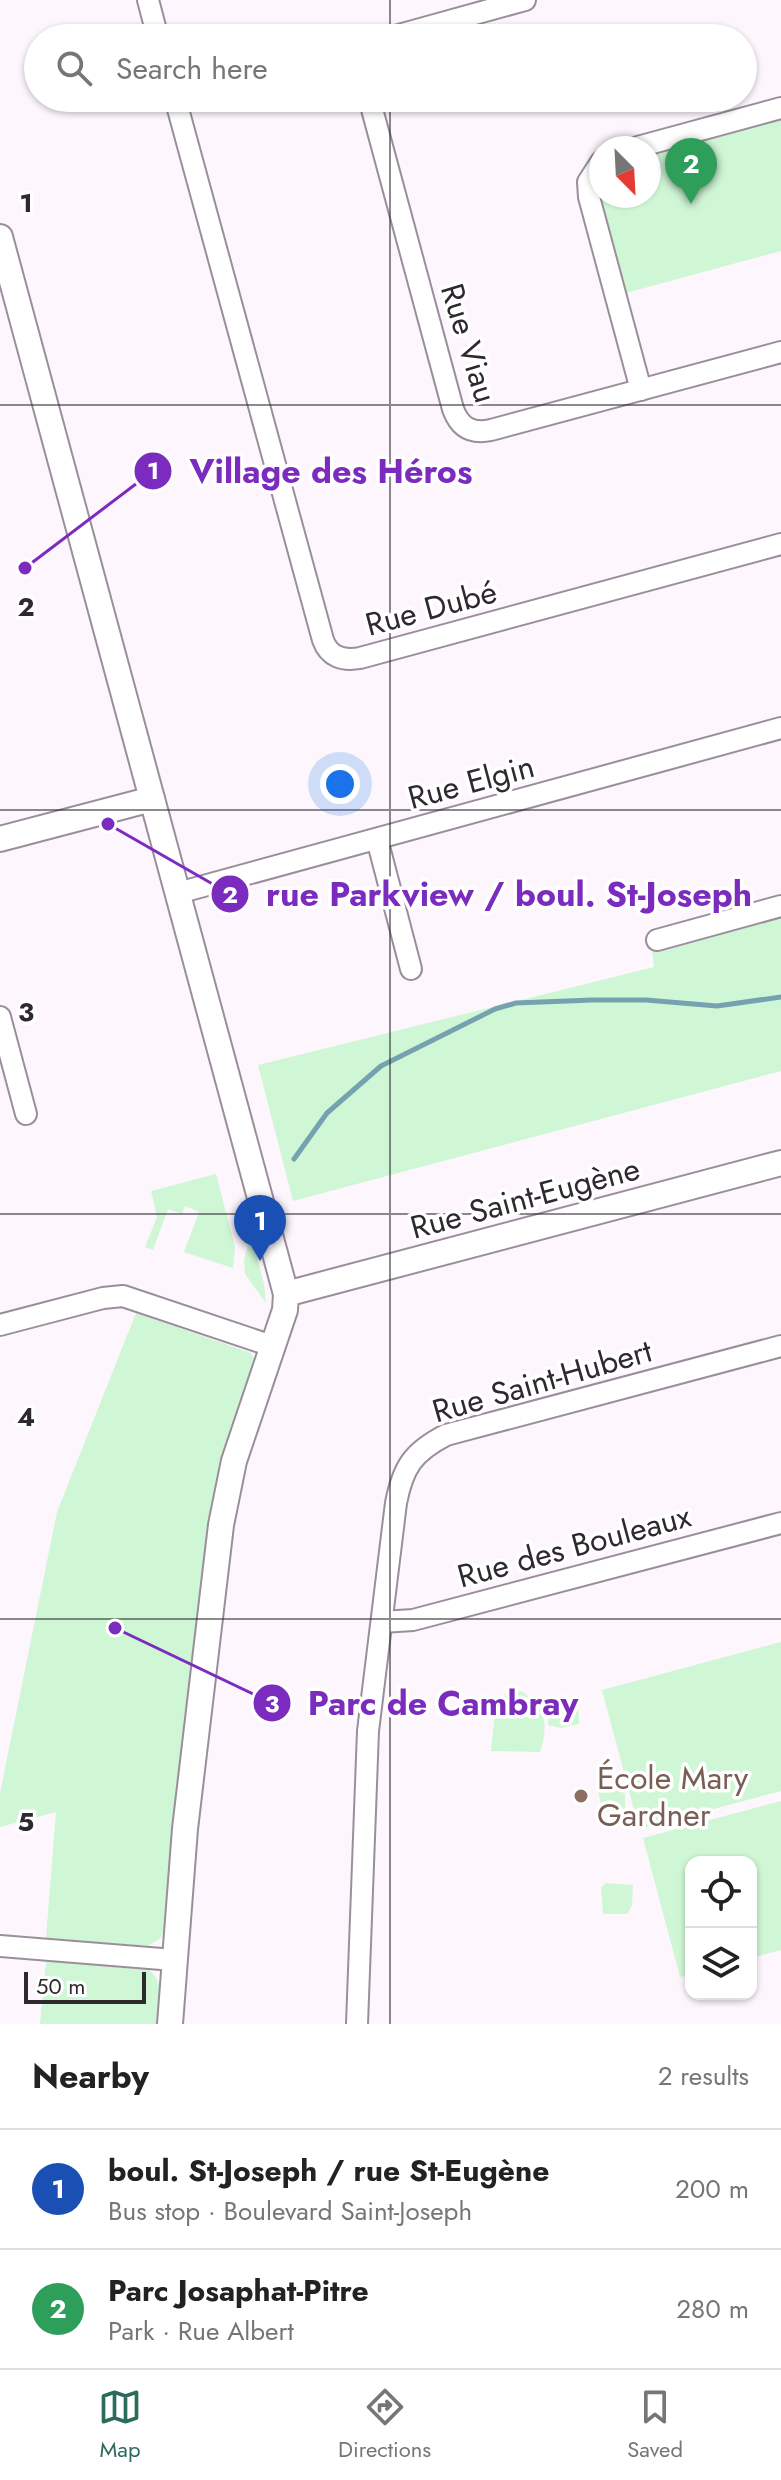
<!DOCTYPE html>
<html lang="en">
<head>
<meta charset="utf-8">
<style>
	:root { --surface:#fff; --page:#f6f6f6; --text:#222; --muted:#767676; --line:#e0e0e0; --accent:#2a6b5b }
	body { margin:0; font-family:Jost,sans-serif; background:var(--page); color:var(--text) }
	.controls { position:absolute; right:24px; bottom:24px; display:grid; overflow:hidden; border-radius:16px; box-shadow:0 2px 6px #0004 }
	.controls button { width:72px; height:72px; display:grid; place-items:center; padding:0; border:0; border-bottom:2px solid var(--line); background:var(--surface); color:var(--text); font:40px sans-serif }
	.compass { position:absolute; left:589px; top:136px; width:72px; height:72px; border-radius:50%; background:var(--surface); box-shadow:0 2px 6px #0004; rotate:156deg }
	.scale { position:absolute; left:24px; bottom:20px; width:122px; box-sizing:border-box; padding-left:8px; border:4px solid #2e292f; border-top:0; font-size:22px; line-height:28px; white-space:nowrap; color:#2e292f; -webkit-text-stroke:6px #fff; paint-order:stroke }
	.you { position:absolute; left:340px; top:784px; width:28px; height:28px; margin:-20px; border:6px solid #fff; border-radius:50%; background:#1a73e8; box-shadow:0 0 0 12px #1a73e833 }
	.badge { display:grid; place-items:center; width:52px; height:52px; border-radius:50%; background:var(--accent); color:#fff; font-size:26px; font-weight:700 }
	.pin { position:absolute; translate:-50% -66px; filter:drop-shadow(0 2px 4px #0008) }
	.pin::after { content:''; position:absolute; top:42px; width:28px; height:24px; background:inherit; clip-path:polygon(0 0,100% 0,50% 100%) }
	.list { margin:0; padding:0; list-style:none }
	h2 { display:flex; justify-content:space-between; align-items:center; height:104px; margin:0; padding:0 32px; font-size:34px }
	h2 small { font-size:26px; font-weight:400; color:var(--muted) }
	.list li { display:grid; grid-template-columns:52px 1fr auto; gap:24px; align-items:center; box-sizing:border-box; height:120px; padding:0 32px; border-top:2px solid var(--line) }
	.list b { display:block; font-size:30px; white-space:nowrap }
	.list p { margin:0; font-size:26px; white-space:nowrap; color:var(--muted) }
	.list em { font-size:26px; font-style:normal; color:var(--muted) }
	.icon { flex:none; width:44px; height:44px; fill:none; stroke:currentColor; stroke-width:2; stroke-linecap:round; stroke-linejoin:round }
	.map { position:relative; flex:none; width:781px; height:2024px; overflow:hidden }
	.search { position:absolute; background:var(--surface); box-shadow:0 2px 6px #0004; left:24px; right:24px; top:24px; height:88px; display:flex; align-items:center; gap:20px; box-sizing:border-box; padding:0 28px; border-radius:44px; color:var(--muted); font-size:30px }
	.sheet { height:344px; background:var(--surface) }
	nav { display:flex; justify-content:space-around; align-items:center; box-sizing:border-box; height:112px; border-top:2px solid var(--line); background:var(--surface); font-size:22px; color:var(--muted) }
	nav a { display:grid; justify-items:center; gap:4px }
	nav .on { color:var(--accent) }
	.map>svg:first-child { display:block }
	.green { fill:#cff6d5 }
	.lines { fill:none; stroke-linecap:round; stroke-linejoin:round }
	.stream { stroke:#76a1b0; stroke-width:5 }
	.minor-casing { stroke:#9b8e9c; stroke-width:24 }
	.tertiary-casing { stroke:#9b8e9c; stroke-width:28 }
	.minor { stroke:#fff; stroke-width:20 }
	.tertiary { stroke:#fff; stroke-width:24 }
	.grid { fill:none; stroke:#2e292f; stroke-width:2; stroke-opacity:0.55 }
	.education-dot { fill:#8d6e63; stroke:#fff; stroke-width:3 }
	.labels { text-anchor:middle; stroke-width:7; stroke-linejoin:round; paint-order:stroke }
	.street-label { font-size:32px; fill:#2e292f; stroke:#fff }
	.education-label { font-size:32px; fill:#785e54; stroke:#fff; text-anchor:start }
	.grid-label { font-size:26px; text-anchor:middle; font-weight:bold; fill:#2e292f; stroke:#fff; stroke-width:7; stroke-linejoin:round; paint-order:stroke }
	.leader { fill:none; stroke:#7b2cbf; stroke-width:3 }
	.callout-dot { fill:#7b2cbf; stroke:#fff; stroke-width:3 }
	.mark-label { font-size:24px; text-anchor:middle; font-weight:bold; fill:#fff }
	.callout-label { font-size:34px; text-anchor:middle; font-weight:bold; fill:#7b2cbf; stroke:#fff; stroke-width:7; stroke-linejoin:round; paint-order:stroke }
</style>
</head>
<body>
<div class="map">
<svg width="781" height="2024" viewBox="0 0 781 2024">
	<rect width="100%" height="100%" fill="#fdf7fd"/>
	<g class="green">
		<polygon points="781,120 781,251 626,293 600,198 601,183 601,196 649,196 649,155"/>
		<polygon points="781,914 781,1071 293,1201 258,1065 654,967 652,950"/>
		<polygon points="216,1174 235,1247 233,1268 184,1252 199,1212 185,1206 182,1214 168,1209 153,1250 145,1247 157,1217 151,1191"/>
		<polygon points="251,1233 264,1284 266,1303 245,1274 244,1260"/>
		<polygon points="136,1313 251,1353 255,1360 224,1453 213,1498 176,1793 166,1922 161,1938 147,1946 46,1938 56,1812 0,1827 0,1793 57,1512"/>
		<polygon points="781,1642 781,1791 639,1829 602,1690"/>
		<path d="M521,1691C546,1706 549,1726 540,1752L491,1751L495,1710L499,1697Z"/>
		<polygon points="553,1702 578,1703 579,1724 561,1728 548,1725 549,1705"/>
		<polygon points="603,1784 619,1784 625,1794 625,1808 612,1815 602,1809 598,1791"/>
		<polygon points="781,1801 781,1950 751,1958 751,1862 691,1862 691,1974 680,1977 643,1838"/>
		<polygon points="606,1883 633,1885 632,1905 627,1914 603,1914 601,1887"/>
		<path d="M46,1961L149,1970C166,1984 160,2004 159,2024H40Z"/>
	</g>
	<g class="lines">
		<polyline class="stream" points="294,1159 327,1113 381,1066 495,1009 516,1003 592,1000 646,1000 717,1006 781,997"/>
		<defs>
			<g id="minor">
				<polyline points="148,0 158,38"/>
				<polyline points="388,38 525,0"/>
				<path d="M175,98L323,640C329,657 343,661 360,658L781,544"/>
				<path d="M369,98L453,409C460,428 472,434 491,430L781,352"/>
				<polyline points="634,148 781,108"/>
				<polyline points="601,162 588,182 589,197 641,390"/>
				<polyline points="377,839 411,969"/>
				<polyline points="178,893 781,728"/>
				<polyline points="657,940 781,906"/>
				<polyline points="0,1017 26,1114"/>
				<polyline points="0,1325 103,1298 123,1296 272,1346"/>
				<polyline points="382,1622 413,1620 781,1523"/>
				<polyline points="0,1946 174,1960"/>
				<path d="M357,2024L368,1731L396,1503C403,1467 413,1452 446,1435L781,1346"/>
			</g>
			<g id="tertiary">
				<polyline points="0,237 286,1294 285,1310 234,1461 221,1525 185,1829 170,2024"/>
				<polyline points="0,839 152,799"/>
				<polyline points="286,1294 781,1163"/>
			</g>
		</defs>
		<use href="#minor" class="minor-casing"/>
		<use href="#tertiary" class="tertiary-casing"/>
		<use href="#minor" class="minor"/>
		<use href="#tertiary" class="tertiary"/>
	</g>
	<path class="grid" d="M390,0V38M390,98V2024M0,405H781M0,810H781M0,1214H781M0,1619H781"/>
	<circle class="education-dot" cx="581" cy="1796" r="8"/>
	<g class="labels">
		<g class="street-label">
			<text transform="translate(469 343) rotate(73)" y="11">Rue Viau</text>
			<text transform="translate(431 608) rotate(-15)" y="11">Rue Dubé</text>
			<text transform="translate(471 782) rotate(-15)" y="11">Rue Elgin</text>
			<text transform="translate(525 1198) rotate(-15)" y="11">Rue Saint-Eugène</text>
			<text transform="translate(542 1381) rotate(-16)" y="11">Rue Saint-Hubert</text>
			<text transform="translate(574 1546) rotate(-15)" y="11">Rue des Bouleaux</text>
		</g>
		<g class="education-label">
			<text x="597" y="1789">École Mary<tspan x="597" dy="37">Gardner</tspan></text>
		</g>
	</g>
	<g class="grid-label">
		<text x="26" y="212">1</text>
		<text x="26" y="616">2</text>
		<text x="26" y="1021">3</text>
		<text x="26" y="1426">4</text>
		<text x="26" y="1831">5</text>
	</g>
	<path class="leader" d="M25 568L153 471M108 824L230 894M115 1628L272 1703"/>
	<g class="callout-dot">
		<circle cx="25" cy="568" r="8"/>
		<circle cx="108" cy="824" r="8"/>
		<circle cx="115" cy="1628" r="8"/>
		<circle cx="153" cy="471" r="20"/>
		<circle cx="230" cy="894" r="20"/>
		<circle cx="272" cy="1703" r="20"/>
	</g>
	<g class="mark-label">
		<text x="153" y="479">1</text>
		<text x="230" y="903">2</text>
		<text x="272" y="1712">3</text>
	</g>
	<g class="callout-label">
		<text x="331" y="483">Village des Héros</text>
		<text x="509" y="906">rue Parkview / boul. St-Joseph</text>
		<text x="443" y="1715">Parc de Cambray</text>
	</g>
</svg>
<div class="controls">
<button><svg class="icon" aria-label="locate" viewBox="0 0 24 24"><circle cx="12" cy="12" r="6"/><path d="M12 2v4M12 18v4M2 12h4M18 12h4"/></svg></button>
<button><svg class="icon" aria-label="layers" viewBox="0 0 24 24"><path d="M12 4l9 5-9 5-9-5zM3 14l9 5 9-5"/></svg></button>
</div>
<svg class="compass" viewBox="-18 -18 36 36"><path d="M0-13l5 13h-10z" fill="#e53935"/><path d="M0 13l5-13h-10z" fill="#767676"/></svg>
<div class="scale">50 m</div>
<div class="you"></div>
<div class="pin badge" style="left:260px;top:1261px;background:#1a4fb4">1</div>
<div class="pin badge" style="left:691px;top:204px;background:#2e9e5b">2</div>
<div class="search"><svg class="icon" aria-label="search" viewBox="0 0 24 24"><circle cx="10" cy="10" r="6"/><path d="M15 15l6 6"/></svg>Search here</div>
</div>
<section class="sheet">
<h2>Nearby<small>2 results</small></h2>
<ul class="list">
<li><span class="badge" style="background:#1a4fb4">1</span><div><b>boul. St-Joseph / rue St-Eugène</b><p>Bus stop · Boulevard Saint-Joseph</p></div><em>200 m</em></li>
<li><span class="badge" style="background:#2e9e5b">2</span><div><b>Parc Josaphat-Pitre</b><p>Park · Rue Albert</p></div><em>280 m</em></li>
</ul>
</section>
<nav>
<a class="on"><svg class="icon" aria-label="map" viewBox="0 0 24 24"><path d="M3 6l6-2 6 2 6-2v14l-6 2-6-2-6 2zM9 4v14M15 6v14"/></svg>Map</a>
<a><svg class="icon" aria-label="directions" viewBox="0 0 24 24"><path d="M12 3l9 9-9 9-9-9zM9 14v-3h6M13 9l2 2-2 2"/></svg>Directions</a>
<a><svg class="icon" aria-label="saved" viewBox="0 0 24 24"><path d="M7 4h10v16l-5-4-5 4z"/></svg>Saved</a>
</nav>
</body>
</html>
